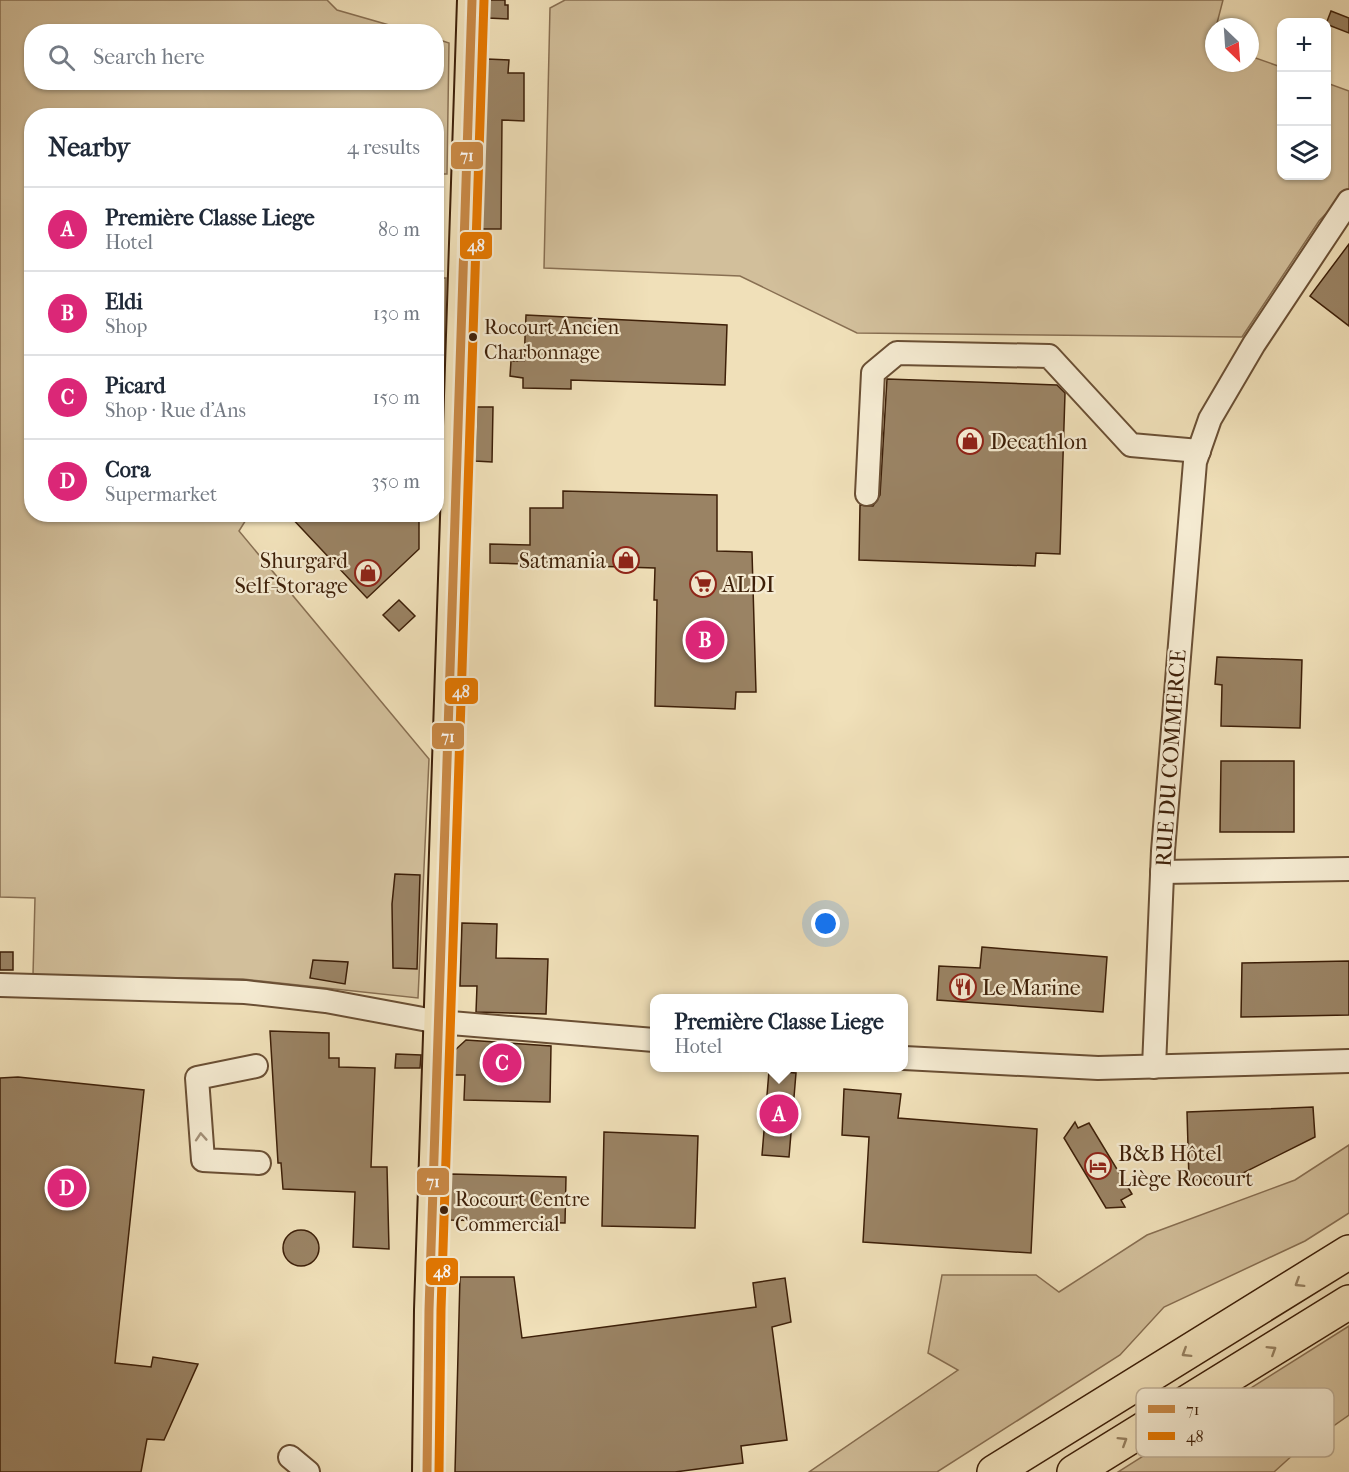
<!DOCTYPE html>
<html lang="en">
<head>
<meta charset="utf-8">
<style>
	:root { --surface:#fff; --page:#f6f6f7; --text:#1f2937; --muted:#747a83; --line:#e0e1e3; --accent:#db2777 }
	body { margin:0; font-family:"IM FELL French Canon",serif; background:var(--page); color:var(--text) }
	.controls { position:absolute; right:18px; top:18px; display:grid; overflow:hidden; border-radius:12px; box-shadow:0 2px 4px #0004 }
	.controls button { width:54px; height:54px; display:grid; place-items:center; padding:0; border:0; border-bottom:2px solid var(--line); background:var(--surface); color:var(--text); font:30px sans-serif }
	.compass { position:absolute; left:1205px; top:18px; width:54px; height:54px; border-radius:50%; background:var(--surface); box-shadow:0 2px 4px #0004; rotate:155deg }
	.you { position:absolute; left:826px; top:924px; width:21px; height:21px; margin:-15px; border:4px solid #fff; border-radius:50%; background:#1a73e8; box-shadow:0 0 0 9px #1a73e833 }
	.badge { display:grid; place-items:center; width:39px; height:39px; border-radius:50%; background:var(--accent); color:#fff; font-size:20px; font-weight:700 }
	.pin { position:absolute; translate:-50% -50%; border:3px solid #fff; box-shadow:0 2px 6px #0006 }
	.popup { position:absolute; left:650px; top:994px; width:258px; height:78px; box-sizing:border-box; display:grid; place-content:center; border-radius:12px; background:var(--surface); filter:drop-shadow(0 2px 4px #0005); font-size:20px; white-space:nowrap; color:var(--muted) }
	.popup b { font-size:22px; color:var(--text) }
	.popup::after { content:''; position:absolute; left:50%; top:100%; margin-left:-12px; border:12px solid transparent; border-top-color:var(--surface) }
	.list { margin:0; padding:0; list-style:none }
	h2 { display:flex; justify-content:space-between; align-items:center; height:78px; margin:0; padding:0 24px; font-size:26px }
	h2 small { font-size:20px; font-weight:400; color:var(--muted) }
	.list li { display:grid; grid-template-columns:39px 1fr auto; gap:18px; align-items:center; box-sizing:border-box; height:84px; padding:0 24px; border-top:2px solid var(--line) }
	.list b { display:block; font-size:22px; white-space:nowrap }
	.list p { margin:0; font-size:20px; white-space:nowrap; color:var(--muted) }
	.list em { font-size:20px; font-style:normal; color:var(--muted) }
	.icon { flex:none; width:33px; height:33px; fill:none; stroke:currentColor; stroke-width:2; stroke-linecap:round; stroke-linejoin:round }
	.map { position:relative; flex:none; width:1349px; height:1472px; overflow:hidden }
	.search { position:absolute; background:var(--surface); box-shadow:0 2px 4px #0004; left:24px; top:24px; width:420px; height:66px; display:flex; align-items:center; gap:15px; box-sizing:border-box; padding:0 21px; border-radius:24px; color:var(--muted); font-size:22px }
	.panel { position:absolute; background:var(--surface); box-shadow:0 2px 4px #0004; left:24px; top:108px; width:420px; height:414px; border-radius:24px }
	.map>svg:first-child { display:block }
	.green { fill:#d2bf9b; stroke:#886f52; stroke-width:1.5 }
	.building { fill:#9a8364; stroke:#3d1f08; stroke-width:1.5 }
	.lines { fill:none; stroke-linecap:round; stroke-linejoin:round }
	.minor-casing { stroke:#6a4f34; stroke-width:26 }
	.major-casing { stroke:#3d1f08; stroke-width:32 }
	.highway-casing { stroke:#3d1f08; stroke-width:36 }
	.minor { stroke:#f5ebd2; stroke-width:22 }
	.major { stroke:#f0e0b9; stroke-width:28 }
	.highway { stroke:#f0e0b9; stroke-width:33 }
	.bus-1-casing { stroke:#f5ebd2; stroke-width:14 }
	.bus-2-casing { stroke:#f5ebd2; stroke-width:14 }
	.bus-1 { stroke:#c88845; stroke-width:9 }
	.bus-2 { stroke:#e67800; stroke-width:9 }
	.oneway { stroke:#a28f77 }
	.oneway2 { stroke:#968060 }
	.bus-dot { fill:#3d1f08; stroke:#f5ebd2; stroke-width:2 }
	.labels { text-anchor:middle; stroke-width:4.5; stroke-linejoin:round; paint-order:stroke }
	.bus-label { font-size:20px; fill:#3d1f08; stroke:#f5ebd2; text-anchor:start }
	.poi-label { font-size:22px; fill:#3d1f08; stroke:#f5ebd2; text-anchor:start }
	.street-label { font-size:22px; fill:#3d1f08; stroke:#f5ebd2 }
	.key { fill:#f5ebd2; stroke:#beae95; stroke-width:1.5 }
	.key-label { font-size:16px; fill:#3d1f08 }
	.line-badge { stroke:#f5ebd2; stroke-width:2 }
	.badge-label { font-size:16px; text-anchor:middle; font-weight:bold; fill:#fff }
</style>
</head>
<body>
<div class="map">
<svg width="1349" height="1472" viewBox="0 0 1349 1472">
	<rect width="100%" height="100%" fill="#f0e0b9"/>
	<filter id="stains"><feTurbulence type="fractalNoise" baseFrequency=".00333" numOctaves="4"/><feColorMatrix values="0 0 0 0 .2 0 0 0 0 .09 0 0 0 0 .02 0 0 0 .5 -.17"/></filter>
	<radialGradient id="worn" r=".72"><stop offset=".6" stop-color="#630" stop-opacity="0"/><stop offset="1" stop-color="#630" stop-opacity=".3"/></radialGradient>
	<g class="green">
		<polygon points="0,0 327,0 337,10 410,31 32,32 32,82 436,82 437,39 449,43 447,174 437,174 436,116 32,116 32,514 249,515 239,531 429,759 418,998 243,979 33,975 35,898 0,897"/>
		<polygon points="565,0 1223,0 1216,27 1214,27 1214,63 1250,63 1250,56 1281,67 1282,176 1326,176 1327,83 1349,91 1349,189 1319,221 1242,337 857,333 740,276 544,268 550,8"/>
		<polygon points="437,278 446,278 443,412 437,412"/>
		<polygon points="1349,1145 1349,1213 1305,1241 1164,1307 1120,1355 937,1472 809,1472 958,1370 928,1353 942,1275 1036,1275 1059,1292 1147,1235 1295,1180"/>
		<polygon points="1349,1326 1349,1415 1295,1453 1274,1472 1118,1472"/>
	</g>
	<g class="building">
		<polygon points="488,0 505,0 505,5 508,5 508,19 488,18"/>
		<polygon points="1331,11 1349,18 1349,33 1326,24"/>
		<polygon points="487,59 509,60 508,73 524,73 524,121 502,120 501,229 481,229"/>
		<polygon points="1349,244 1349,326 1310,296"/>
		<polygon points="526,315 727,325 725,385 571,380 571,389 523,388 523,378 510,376 511,361 524,361"/>
		<polygon points="887,379 1057,385 1065,393 1060,554 1036,553 1035,566 859,560 860,505 873,506 880,495"/>
		<polygon points="477,407 493,407 492,462 475,461"/>
		<polygon points="563,491 717,495 717,551 752,552 756,692 736,692 735,709 655,706 657,600 654,600 655,568 490,563 490,544 530,545 530,508 563,508"/>
		<polygon points="288,514 419,514 419,549 367,598"/>
		<polygon points="399,600 415,616 399,631 383,615"/>
		<polygon points="1217,657 1302,660 1300,728 1221,726 1222,685 1215,684"/>
		<polygon points="1221,761 1294,761 1294,832 1220,832"/>
		<polygon points="395,874 420,875 417,969 393,968 392,904"/>
		<polygon points="462,923 497,924 496,958 548,959 546,1014 476,1012 477,986 460,986"/>
		<polygon points="982,947 1107,957 1103,1012 937,1000 939,966 980,968"/>
		<rect x="0" y="952" width="13" height="18"/>
		<polygon points="313,960 348,962 345,984 310,978"/>
		<polygon points="1349,961 1349,1015 1241,1017 1242,963"/>
		<polygon points="270,1031 329,1033 329,1058 339,1058 339,1067 375,1068 371,1167 387,1167 389,1249 353,1247 355,1192 283,1189 281,1163 278,1163"/>
		<polygon points="466,1040 551,1046 550,1102 464,1100 465,1075 454,1075 454,1051"/>
		<polygon points="396,1054 421,1055 420,1068 395,1068"/>
		<polygon points="769,1071 796,1073 789,1157 762,1155"/>
		<polygon points="18,1077 144,1090 115,1363 151,1367 153,1357 198,1364 164,1440 147,1439 141,1472 0,1472 0,1078"/>
		<polygon points="844,1089 901,1094 898,1118 1037,1129 1031,1253 863,1242 869,1137 842,1135"/>
		<polygon points="1313,1107 1315,1137 1231,1179 1189,1180 1187,1112"/>
		<polygon points="1075,1122 1078,1128 1089,1123 1132,1194 1121,1200 1125,1207 1106,1208 1064,1138"/>
		<polygon points="604,1132 698,1136 695,1228 602,1226"/>
		<polygon points="451,1174 566,1177 565,1223 450,1220"/>
		<circle cx="301" cy="1248" r="18"/>
		<polygon points="460,1277 514,1277 522,1338 756,1307 753,1283 785,1278 791,1322 772,1327 787,1440 741,1446 743,1463 675,1472 455,1472"/>
	</g>
	<g class="lines">
		<defs>
			<g id="minor">
				<polyline points="867,494 873,373 897,353 1049,356 1131,445 1199,451"/>
				<polyline points="1162,872 1349,869"/>
				<polyline points="0,985 245,992 326,1001 439,1022 654,1040"/>
				<polyline points="904,1058 1098,1068 1349,1061"/>
				<polyline points="256,1066 197,1078 203,1160 259,1163"/>
				<polyline points="1154,1067 1163,851 1195,462 1210,419 1254,344 1349,201"/>
				<polyline points="290,1457 308,1472"/>
			</g>
			<polyline id="major" points="427,1472 429,1310 472,0"/>
			<g id="highway">
				<polyline points="994,1472 1349,1252"/>
				<polyline points="1074,1472 1349,1302"/>
			</g>
		</defs>
		<use href="#minor" class="minor-casing"/>
		<use href="#major" class="major-casing"/>
		<use href="#highway" class="highway-casing"/>
		<use href="#minor" class="minor"/>
		<use href="#major" class="major"/>
		<use href="#highway" class="highway"/>
		<defs>
			<polyline id="bus-1" points="427,1472 429,1310 472,0"/>
			<polyline id="bus-2" points="439,1472 441,1310 484,0"/>
		</defs>
		<use href="#bus-1" class="bus-1-casing"/>
		<use href="#bus-2" class="bus-2-casing"/>
		<use href="#bus-1" class="bus-1"/>
		<use href="#bus-2" class="bus-2"/>
	</g>
	<defs><path id="oneway-chevron" d="M-2-3.5L2.5 0L-2 3.5" fill="none" stroke-width="1.6" stroke-linecap="round" stroke-linejoin="round" transform="scale(1.5)"/></defs>
	<use class="oneway" href="#oneway-chevron" transform="translate(201 1137) rotate(-94)"/>
	<g class="oneway2">
		<use href="#oneway-chevron" transform="translate(1299 1283) rotate(148)"/>
		<use href="#oneway-chevron" transform="translate(1272 1350) rotate(-32)"/>
		<use href="#oneway-chevron" transform="translate(1186 1353) rotate(148)"/>
		<use href="#oneway-chevron" transform="translate(1123 1441) rotate(-32)"/>
	</g>
	<defs>
		<symbol id="shop-ring" viewBox="-11 -11 22 22"><circle r="9.5" fill="#f5ebd2" stroke="#8f2418" stroke-width="1.5"/><path d="M-5-2.5h2.3a2.7 3.5 0 0 1 5.4 0H5L5.5 6h-11ZM-1.5-2.5h3a1.5 2.3 0 0 0-3 0Z" fill="#8f2418"/></symbol>
		<symbol id="supermarket-ring" viewBox="-11 -11 22 22"><circle r="9.5" fill="#f5ebd2" stroke="#8f2418" stroke-width="1.5"/><path d="M-6-5.5h2.5l.6 2H6L4.5 2H-2.5L-4.4-4H-6ZM-1.5 3.2a1.3 1.3 0 1 0 .1 0ZM3 3.2a1.3 1.3 0 1 0 .1 0Z" fill="#8f2418"/></symbol>
		<symbol id="restaurant-ring" viewBox="-11 -11 22 22"><circle r="9.5" fill="#f5ebd2" stroke="#8f2418" stroke-width="1.5"/><path d="M-5-6h1v4h1v-4h1v4h1v-4h1v5L-1.5 .5V6h-2V.5L-5-1ZM5-6V6H3V1.5H1.5Q1.5-4 5-6Z" fill="#8f2418"/></symbol>
		<symbol id="hotel-ring" viewBox="-11 -11 22 22"><circle r="9.5" fill="#f5ebd2" stroke="#8f2418" stroke-width="1.5"/><path d="M-6-4.5h1.5V1H6V5H4.5V3h-9V5H-6ZM-4 0a1.8 1.8 0 1 1 3.6 0ZM.5 0V-2.5h3Q6-2.5 6 0Z" fill="#8f2418"/></symbol>
	</defs>
	<g fill-rule="evenodd">
		<use href="#shop-ring" x="955" y="426" width="30" height="30"/>
		<use href="#shop-ring" x="611" y="545" width="30" height="30"/>
		<use href="#shop-ring" x="353" y="558" width="30" height="30"/>
		<use href="#supermarket-ring" x="688" y="569" width="30" height="30"/>
		<use href="#restaurant-ring" x="948" y="972" width="30" height="30"/>
		<use href="#hotel-ring" x="1083" y="1151" width="30" height="30"/>
	</g>
	<g class="bus-dot">
		<circle cx="473" cy="337" r="5"/>
		<circle cx="444" cy="1210" r="5"/>
	</g>
	<g class="labels">
		<g class="bus-label">
			<text x="484" y="334">Rocourt Ancien<tspan x="484" dy="25">Charbonnage</tspan></text>
			<text x="455" y="1206">Rocourt Centre<tspan x="455" dy="25">Commercial</tspan></text>
		</g>
		<g class="poi-label">
			<text x="990" y="449">Decathlon</text>
			<text x="348" y="568" text-anchor="end">Shurgard<tspan x="348" dy="25">Self-Storage</tspan></text>
			<text x="606" y="568" text-anchor="end">Satmania</text>
			<text x="722" y="592">ALDI</text>
			<text x="982" y="995">Le Marine</text>
			<text x="1118" y="1161">B&amp;B Hôtel<tspan x="1118" dy="25">Liège Rocourt</tspan></text>
		</g>
		<g class="street-label">
			<text transform="translate(1170 758) rotate(-86)" y="8">RUE DU COMMERCE</text>
		</g>
	</g>
	<rect x="1136" y="1388" width="198" height="69" rx="9" class="key"/>
	<rect x="1148" y="1405" width="27" height="8" fill="#c88845"/>
	<rect x="1148" y="1432" width="27" height="8" fill="#e67800"/>
	<g class="key-label">
		<text x="1186" y="1415">71</text>
		<text x="1186" y="1442">48</text>
	</g>
	<g class="line-badge">
		<rect x="450" y="141" width="34" height="29" rx="6" fill="#c88845"/>
		<rect x="459" y="231" width="34" height="29" rx="6" fill="#e67800"/>
		<rect x="444" y="677" width="35" height="28" rx="6" fill="#e67800"/>
		<rect x="431" y="722" width="34" height="28" rx="6" fill="#c88845"/>
		<rect x="416" y="1167" width="34" height="29" rx="6" fill="#c88845"/>
		<rect x="425" y="1257" width="34" height="29" rx="6" fill="#e67800"/>
	</g>
	<g class="badge-label">
		<text x="467" y="161">71</text>
		<text x="476" y="251">48</text>
		<text x="461" y="697">48</text>
		<text x="448" y="742">71</text>
		<text x="433" y="1187">71</text>
		<text x="442" y="1277">48</text>
	</g>
	<rect width="100%" height="100%" filter="url(#stains)"/>
	<rect width="100%" height="100%" fill="url(#worn)"/>
</svg>
<div class="controls">
<button>+</button>
<button>−</button>
<button><svg class="icon" aria-label="layers" viewBox="0 0 24 24"><path d="M12 4l9 5-9 5-9-5zM3 14l9 5 9-5"/></svg></button>
</div>
<svg class="compass" viewBox="-18 -18 36 36"><path d="M0-13l5 13h-10z" fill="#e53935"/><path d="M0 13l5-13h-10z" fill="#747a83"/></svg>
<div class="you"></div>
<div class="pin badge" style="left:779px;top:1114px">A</div>
<div class="popup"><b>Première Classe Liege</b>Hotel</div>
<div class="pin badge" style="left:705px;top:640px">B</div>
<div class="pin badge" style="left:502px;top:1063px">C</div>
<div class="pin badge" style="left:67px;top:1188px">D</div>
<div class="search"><svg class="icon" aria-label="search" viewBox="0 0 24 24"><circle cx="10" cy="10" r="6"/><path d="M15 15l6 6"/></svg>Search here</div>
<section class="panel">
<h2>Nearby<small>4 results</small></h2>
<ul class="list">
<li><span class="badge">A</span><div><b>Première Classe Liege</b><p>Hotel</p></div><em>80 m</em></li>
<li><span class="badge">B</span><div><b>Eldi</b><p>Shop</p></div><em>130 m</em></li>
<li><span class="badge">C</span><div><b>Picard</b><p>Shop · Rue d'Ans</p></div><em>150 m</em></li>
<li><span class="badge">D</span><div><b>Cora</b><p>Supermarket</p></div><em>350 m</em></li>
</ul>
</section>
</div>
</body>
</html>
